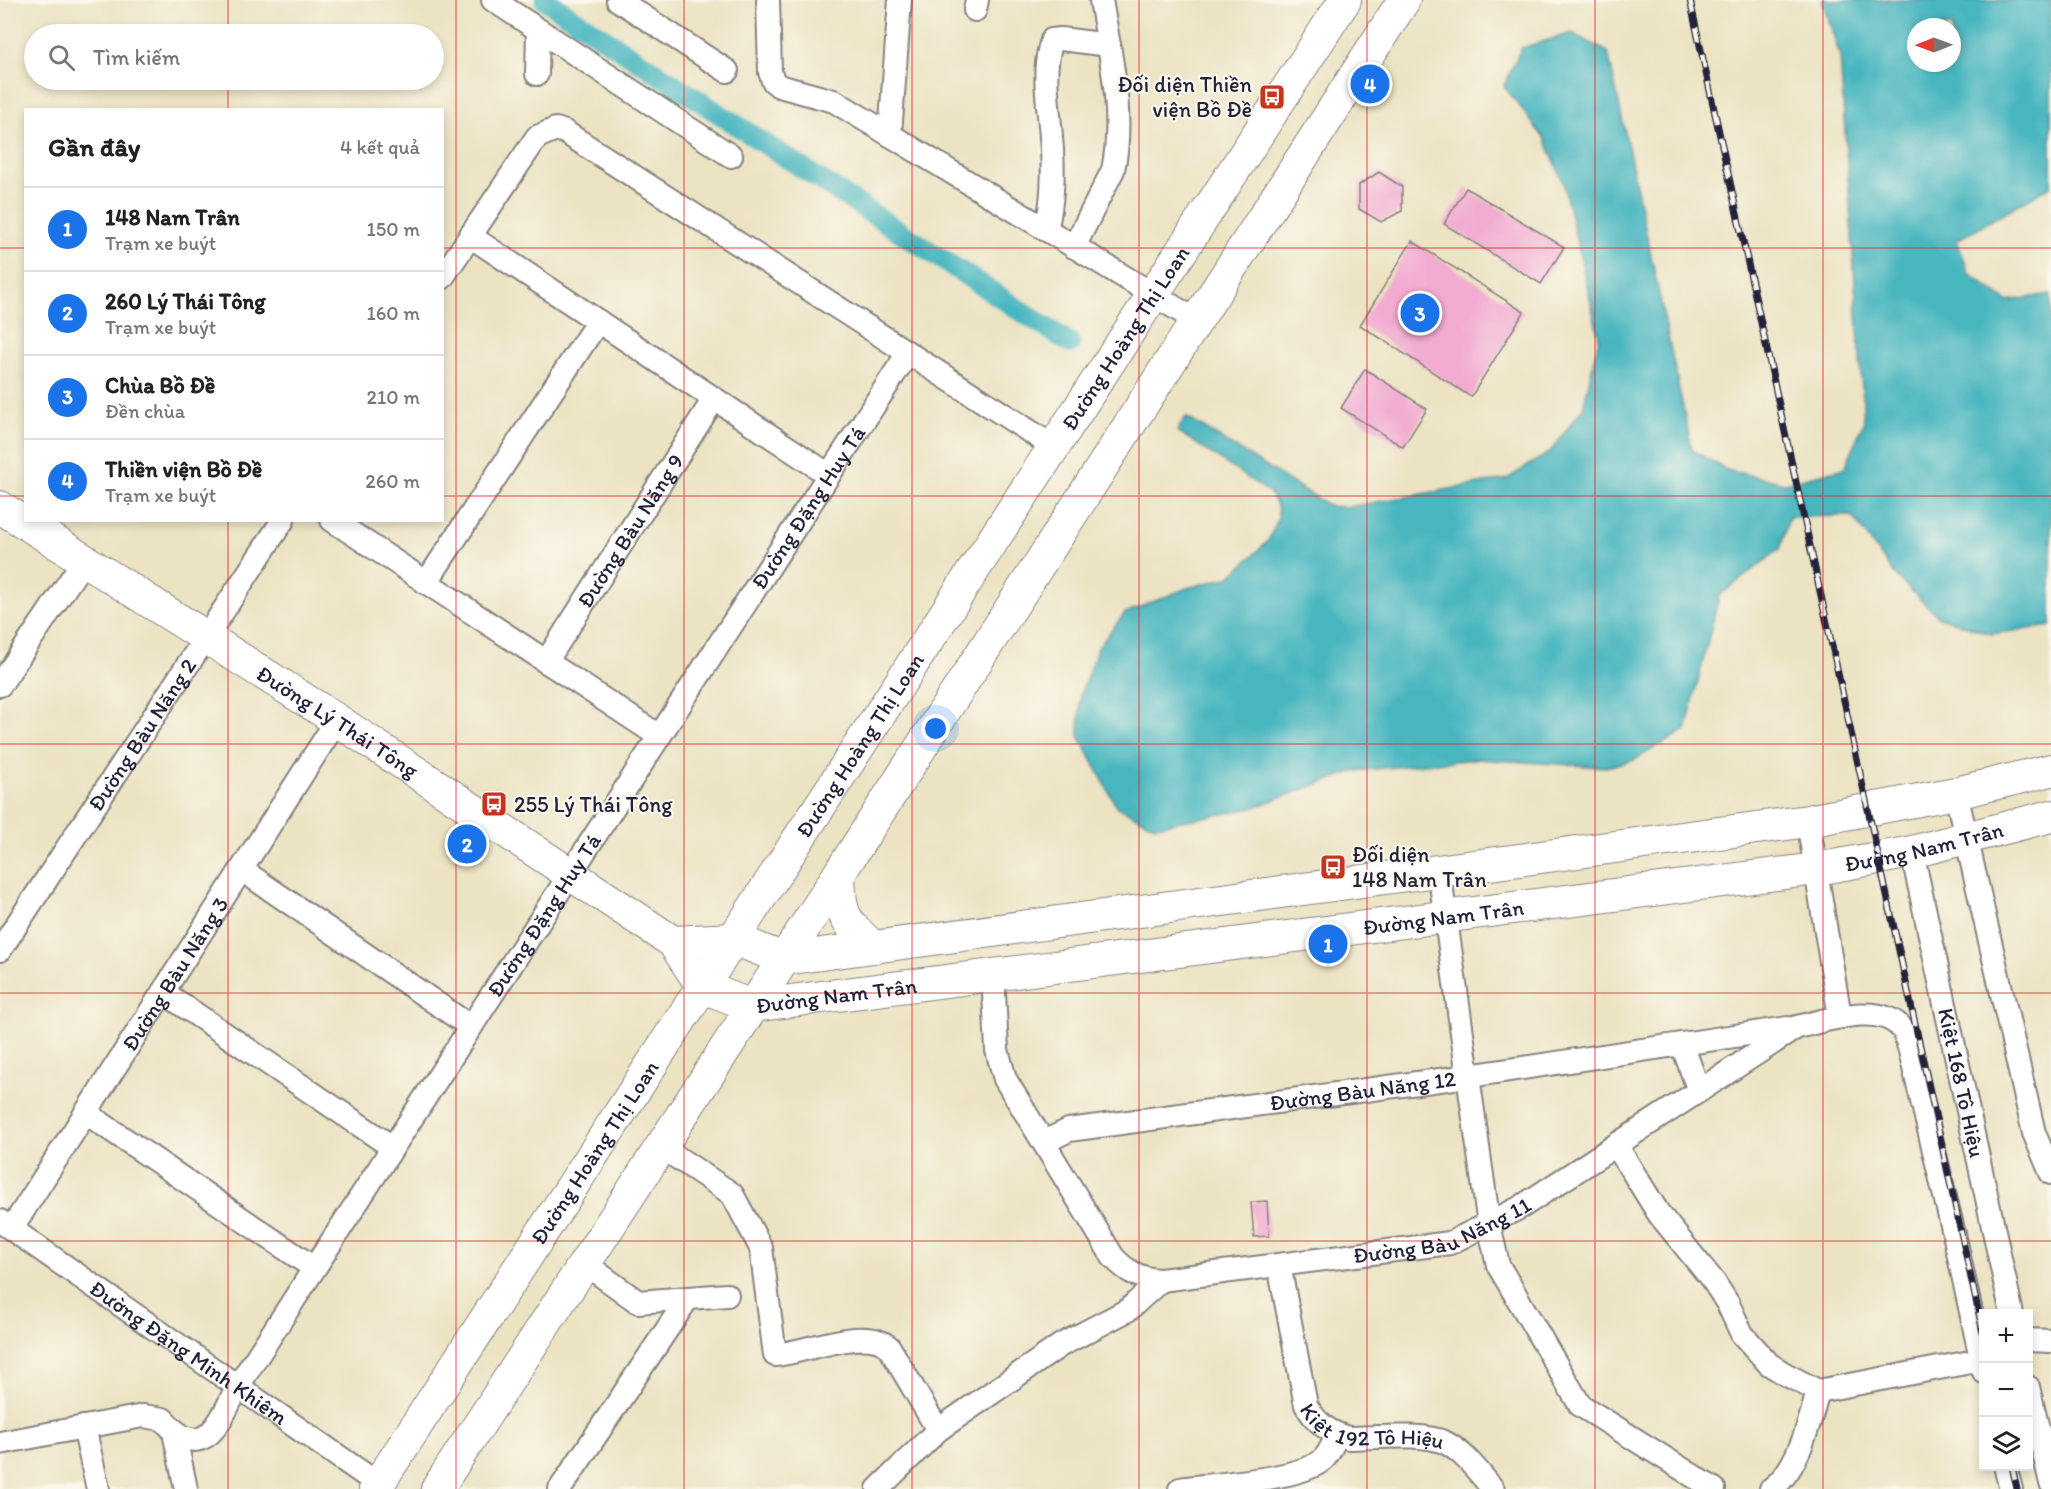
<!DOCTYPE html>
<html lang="vi">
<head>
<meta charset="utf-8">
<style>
	:root { --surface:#fff; --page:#f2f2f2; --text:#222; --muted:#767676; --line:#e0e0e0; --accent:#1a73e8 }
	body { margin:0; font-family:Itim,sans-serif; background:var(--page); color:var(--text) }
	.controls { position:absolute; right:18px; bottom:18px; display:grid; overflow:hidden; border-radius:0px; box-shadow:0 3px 9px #0003 }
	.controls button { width:54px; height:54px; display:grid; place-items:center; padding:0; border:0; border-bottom:2px solid var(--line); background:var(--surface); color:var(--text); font:30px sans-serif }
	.compass { position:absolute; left:1907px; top:18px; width:54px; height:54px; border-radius:50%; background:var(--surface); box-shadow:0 3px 9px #0003; rotate:269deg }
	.you { position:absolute; left:936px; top:729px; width:21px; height:21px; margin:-15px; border:4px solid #fff; border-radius:50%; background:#1a73e8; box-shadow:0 0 0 9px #1a73e833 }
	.badge { display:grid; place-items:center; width:39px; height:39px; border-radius:50%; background:var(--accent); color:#fff; font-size:20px; font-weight:700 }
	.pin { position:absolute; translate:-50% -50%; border:3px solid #fff; box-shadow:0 2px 6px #0006 }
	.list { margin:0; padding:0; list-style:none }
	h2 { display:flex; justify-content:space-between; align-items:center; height:78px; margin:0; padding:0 24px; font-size:26px }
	h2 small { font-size:20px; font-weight:400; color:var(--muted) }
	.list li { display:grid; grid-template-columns:39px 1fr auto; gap:18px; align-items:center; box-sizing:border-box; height:84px; padding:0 24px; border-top:2px solid var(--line) }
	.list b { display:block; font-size:22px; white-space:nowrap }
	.list p { margin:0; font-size:20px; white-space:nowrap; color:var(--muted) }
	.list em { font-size:20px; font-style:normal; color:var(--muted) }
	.icon { flex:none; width:33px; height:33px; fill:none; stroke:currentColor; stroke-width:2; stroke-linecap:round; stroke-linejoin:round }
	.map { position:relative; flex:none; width:2051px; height:1489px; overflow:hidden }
	.search { position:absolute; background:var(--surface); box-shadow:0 3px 9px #0003; left:24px; top:24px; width:420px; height:66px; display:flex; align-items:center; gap:15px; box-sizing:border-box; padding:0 21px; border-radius:33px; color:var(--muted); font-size:22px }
	.panel { position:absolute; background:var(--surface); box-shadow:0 3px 9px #0003; left:24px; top:108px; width:420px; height:414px; border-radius:0px }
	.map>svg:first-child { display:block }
	.water { fill:#47b6bf; stroke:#346c7d; stroke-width:1.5; fill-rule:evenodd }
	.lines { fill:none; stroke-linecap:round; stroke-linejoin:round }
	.canal { stroke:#47b6bf; stroke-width:21 }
	.building { fill:#f2abd1 }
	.street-casing { stroke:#87827f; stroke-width:26 }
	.secondary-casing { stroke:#87827f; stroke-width:34 }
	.street { stroke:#fff; stroke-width:22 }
	.secondary { stroke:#fff; stroke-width:32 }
	.rail-casing { stroke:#22223b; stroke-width:7 }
	.rail { stroke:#fbf7ec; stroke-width:4.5; stroke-dasharray:14; stroke-linecap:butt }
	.grid { fill:none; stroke:#d62828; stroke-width:1.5; stroke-opacity:0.55 }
	.labels { text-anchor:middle; stroke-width:4.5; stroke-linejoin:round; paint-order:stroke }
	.poi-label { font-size:22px; fill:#22223b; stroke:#fbf7ec; text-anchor:start }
	.street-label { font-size:22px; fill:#22223b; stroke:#fbf7ec }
</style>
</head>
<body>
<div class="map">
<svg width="2051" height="1489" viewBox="0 0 2051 1489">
	<rect width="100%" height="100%" fill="#fbf7ec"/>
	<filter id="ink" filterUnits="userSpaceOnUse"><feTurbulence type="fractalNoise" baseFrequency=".0167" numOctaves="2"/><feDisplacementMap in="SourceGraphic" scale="12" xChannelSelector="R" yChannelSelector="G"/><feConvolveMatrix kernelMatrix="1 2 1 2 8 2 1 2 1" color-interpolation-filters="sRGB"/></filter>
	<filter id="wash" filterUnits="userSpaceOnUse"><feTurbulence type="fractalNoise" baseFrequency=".008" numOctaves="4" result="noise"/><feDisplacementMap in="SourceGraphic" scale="24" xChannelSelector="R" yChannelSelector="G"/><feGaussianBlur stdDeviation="1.35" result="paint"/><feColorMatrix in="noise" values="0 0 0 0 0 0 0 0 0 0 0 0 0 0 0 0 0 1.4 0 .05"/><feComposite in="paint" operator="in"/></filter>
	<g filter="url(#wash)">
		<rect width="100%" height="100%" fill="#ece3c3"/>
		<path class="water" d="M1822,0H2051V186L1957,240L1969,273L2007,301L2051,294V626L1991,634L1939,617L1895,575L1852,516L1789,517L1780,549L1719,596L1686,730L1634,760L1606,767L1476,759L1355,771L1249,809L1155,826L1117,807L1079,736L1080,695L1098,647L1125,613L1187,588L1229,577L1247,561L1268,541L1278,519L1277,505L1270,493L1177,431L1186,417L1330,506L1348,507L1507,479L1550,452L1583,408L1599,338L1563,182L1545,139L1504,86L1521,48L1572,33L1608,52L1692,450L1727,470L1785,483L1845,468L1864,421L1840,56ZM1916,27H1952V63H1916Z"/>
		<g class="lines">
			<polyline class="canal" points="545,0 1070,343"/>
		</g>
		<g id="blocks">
			<g class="building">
				<polygon points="1379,172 1402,187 1402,211 1381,222 1359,209 1359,185"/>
				<polygon points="1466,188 1564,247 1541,284 1444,224"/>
				<polygon points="1412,241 1524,312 1471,397 1360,325"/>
				<polygon points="1365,369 1427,409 1403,447 1341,408"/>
				<polygon points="1267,1201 1269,1236 1254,1237 1251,1202"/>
			</g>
		</g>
	</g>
	<g filter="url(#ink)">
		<use href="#blocks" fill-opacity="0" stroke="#87827f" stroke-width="1.5"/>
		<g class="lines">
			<defs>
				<g id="street">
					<polyline points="493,0 731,156"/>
					<polyline points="618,0 727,71"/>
					<polyline points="768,0 770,72 773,81 779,86 834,101 1197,321"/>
					<polyline points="975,10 977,0"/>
					<polyline points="537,74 538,30"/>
					<polyline points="890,135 900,0"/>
					<path d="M1046,230C1054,199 1054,169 1051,137C1049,106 1041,71 1052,40L1061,39L1109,45"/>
					<polyline points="470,236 829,475"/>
					<path d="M1074,247L1113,170C1125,115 1110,54 1101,0"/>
					<polyline points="442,278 537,137 556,129 565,132 1054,447"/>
					<polyline points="332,520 659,736"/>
					<polyline points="426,583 598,321"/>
					<path id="s1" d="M546,662L714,399"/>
					<polyline points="0,685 84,560"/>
					<polyline points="1956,793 2034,1133 2051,1173"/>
					<polyline points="1808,821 1840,1017"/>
					<path id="s2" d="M1912,852L2012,1314"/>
					<polyline points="242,870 471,1027"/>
					<polyline points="1439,870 1489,1225 1498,1265 1580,1405 1714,1489"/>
					<path id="s3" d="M0,950L283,520"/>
					<path id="s4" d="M993,974L997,1050L1005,1079L1113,1257C1127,1272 1140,1279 1161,1280L1450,1243L1521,1207L1797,1027C1825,1021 1881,1001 1902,1029C1906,1034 1908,1045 1910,1051L1955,1238L1984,1372"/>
					<polyline points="163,992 392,1147"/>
					<polyline points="1682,1044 1699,1091"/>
					<polyline points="86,1113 314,1268"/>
					<path id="s5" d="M1044,1142L1069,1130L1469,1076L1788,1028"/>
					<polyline points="1616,1145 1659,1214 1714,1282 1728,1304 1742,1334 1769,1364 1785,1374 1818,1391 1981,1360"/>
					<path d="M660,1146L732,1194L761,1248L775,1355C805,1353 865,1325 889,1347L938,1430"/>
					<path id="s6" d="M0,1221L378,1484"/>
					<path id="s7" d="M12,1228L337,720"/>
					<polyline points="584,1263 638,1302 727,1295"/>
					<path id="s8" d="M1279,1265L1306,1405C1316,1423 1329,1433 1349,1438C1374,1438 1424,1432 1446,1443C1465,1453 1479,1473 1493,1489"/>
					<polyline points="2028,1340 2051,1341"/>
					<polyline points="2028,1387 2051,1483"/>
					<polyline points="84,1427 98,1489"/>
					<polyline points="174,1432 186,1489"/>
					<path id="s9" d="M0,1443L143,1416L163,1419C204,1467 220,1421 238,1386L908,353"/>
					<polyline points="2005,1466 2011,1489"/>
					<polyline points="560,1489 688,1298"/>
					<polyline points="878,1489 938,1430 1061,1345 1128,1310 1161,1280"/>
					<path d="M1180,1489C1214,1484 1293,1480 1320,1462C1329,1456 1332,1445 1337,1435"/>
					<path d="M1771,1489C1798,1470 1810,1421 1818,1391"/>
				</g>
				<g id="secondary">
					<path id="s10" d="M0,507L337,720L673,942L703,987L752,1006L1816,869L1912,852L2051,816"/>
					<path d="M839,874C840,916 843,919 873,947"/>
					<polyline points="673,942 734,939 784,959 1808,821 1956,793 2051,770"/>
					<path id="s11" d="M375,1489L1345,0"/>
					<polyline points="437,1489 784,959 1404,0"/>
				</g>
			</defs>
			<use href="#street" class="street-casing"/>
			<use href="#secondary" class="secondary-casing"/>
			<use href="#street" class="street"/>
			<use href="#secondary" class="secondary"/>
			<defs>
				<g id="rail">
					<polyline points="1690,0 1984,1337"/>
					<polyline points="2012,1466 2017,1489"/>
				</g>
			</defs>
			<use href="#rail" class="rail-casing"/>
			<use href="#rail" class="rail"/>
		</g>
	</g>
	<path class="grid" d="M228,0V34M456,0V1489M684,0V1489M912,0V1489M1139,0V1489M1367,0V1489M1595,0V1489M1823,0V1489M228,80V110M0,248H26M442,248H2051M0,496H26M442,496H2051M228,520V1489M0,744H2051M0,993H2051M0,1241H2051"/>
	<defs>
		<symbol id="bus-square" viewBox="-11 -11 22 22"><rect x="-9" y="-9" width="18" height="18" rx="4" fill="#c8321e" stroke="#fbf7ec"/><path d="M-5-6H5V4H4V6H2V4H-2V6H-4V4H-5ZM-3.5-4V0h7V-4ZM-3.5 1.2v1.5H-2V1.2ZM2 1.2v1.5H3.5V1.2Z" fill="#fff"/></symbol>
	</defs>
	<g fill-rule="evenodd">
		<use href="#bus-square" x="1257" y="82" width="30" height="30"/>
		<use href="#bus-square" x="479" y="789" width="30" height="30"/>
		<use href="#bus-square" x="1318" y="852" width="30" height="30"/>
	</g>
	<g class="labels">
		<g class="poi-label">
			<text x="1252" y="92" text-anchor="end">Đối diện Thiền<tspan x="1252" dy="25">viện Bồ Đề</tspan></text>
			<text x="514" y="812">255 Lý Thái Tông</text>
			<text x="1352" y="862">Đối diện<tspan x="1352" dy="25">148 Nam Trân</tspan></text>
		</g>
		<g class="street-label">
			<text dy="8" stroke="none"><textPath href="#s11" startOffset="1374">Đường Hoàng Thị Loan</textPath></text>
			<text dy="8" stroke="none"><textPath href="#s9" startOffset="1324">Đường Đặng Huy Tá</textPath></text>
			<text dy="8" stroke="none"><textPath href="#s1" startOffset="156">Đường Bàu Năng 9</textPath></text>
			<text dy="8" stroke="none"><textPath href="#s10" startOffset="400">Đường Lý Thái Tông</textPath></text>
			<text dy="8" stroke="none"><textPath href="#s3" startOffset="258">Đường Bàu Năng 2</textPath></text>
			<text dy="8" stroke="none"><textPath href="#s11" startOffset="888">Đường Hoàng Thị Loan</textPath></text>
			<text dy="8" stroke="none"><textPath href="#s10" startOffset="2091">Đường Nam Trân</textPath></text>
			<text dy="8" stroke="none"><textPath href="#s9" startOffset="838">Đường Đặng Huy Tá</textPath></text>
			<text dy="8" stroke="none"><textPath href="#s10" startOffset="1605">Đường Nam Trân</textPath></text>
			<text dy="8" stroke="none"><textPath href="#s7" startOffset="302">Đường Bàu Năng 3</textPath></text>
			<text dy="8" stroke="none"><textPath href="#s10" startOffset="993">Đường Nam Trân</textPath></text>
			<text dy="8" stroke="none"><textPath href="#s2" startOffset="236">Kiệt 168 Tô Hiệu</textPath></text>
			<text dy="8" stroke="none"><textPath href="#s5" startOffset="324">Đường Bàu Năng 12</textPath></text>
			<text dy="8" stroke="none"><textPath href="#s11" startOffset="402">Đường Hoàng Thị Loan</textPath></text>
			<text dy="8" stroke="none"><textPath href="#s4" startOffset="656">Đường Bàu Năng 11</textPath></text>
			<text dy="8" stroke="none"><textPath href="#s6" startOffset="230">Đường Đặng Minh Khiêm</textPath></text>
			<text dy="8" stroke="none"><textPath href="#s8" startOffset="218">Kiệt 192 Tô Hiệu</textPath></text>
		</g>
	</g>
</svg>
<div class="controls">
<button>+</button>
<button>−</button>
<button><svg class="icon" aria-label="layers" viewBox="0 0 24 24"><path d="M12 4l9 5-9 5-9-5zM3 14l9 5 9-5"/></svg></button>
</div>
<svg class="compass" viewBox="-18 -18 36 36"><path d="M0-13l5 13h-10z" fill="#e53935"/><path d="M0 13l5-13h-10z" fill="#767676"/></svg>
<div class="you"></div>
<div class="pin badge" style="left:1328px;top:944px">1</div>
<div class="pin badge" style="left:467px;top:844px">2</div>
<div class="pin badge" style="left:1420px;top:313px">3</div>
<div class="pin badge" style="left:1370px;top:84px">4</div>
<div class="search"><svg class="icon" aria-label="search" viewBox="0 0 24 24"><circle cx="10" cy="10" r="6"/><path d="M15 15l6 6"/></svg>Tìm kiếm</div>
<section class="panel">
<h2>Gần đây<small>4 kết quả</small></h2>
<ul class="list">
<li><span class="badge">1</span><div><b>148 Nam Trân</b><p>Trạm xe buýt</p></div><em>150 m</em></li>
<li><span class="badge">2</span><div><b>260 Lý Thái Tông</b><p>Trạm xe buýt</p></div><em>160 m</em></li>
<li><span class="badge">3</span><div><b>Chùa Bồ Đề</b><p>Đền chùa</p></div><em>210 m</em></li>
<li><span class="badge">4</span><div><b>Thiền viện Bồ Đề</b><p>Trạm xe buýt</p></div><em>260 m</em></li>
</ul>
</section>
</div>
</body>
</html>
